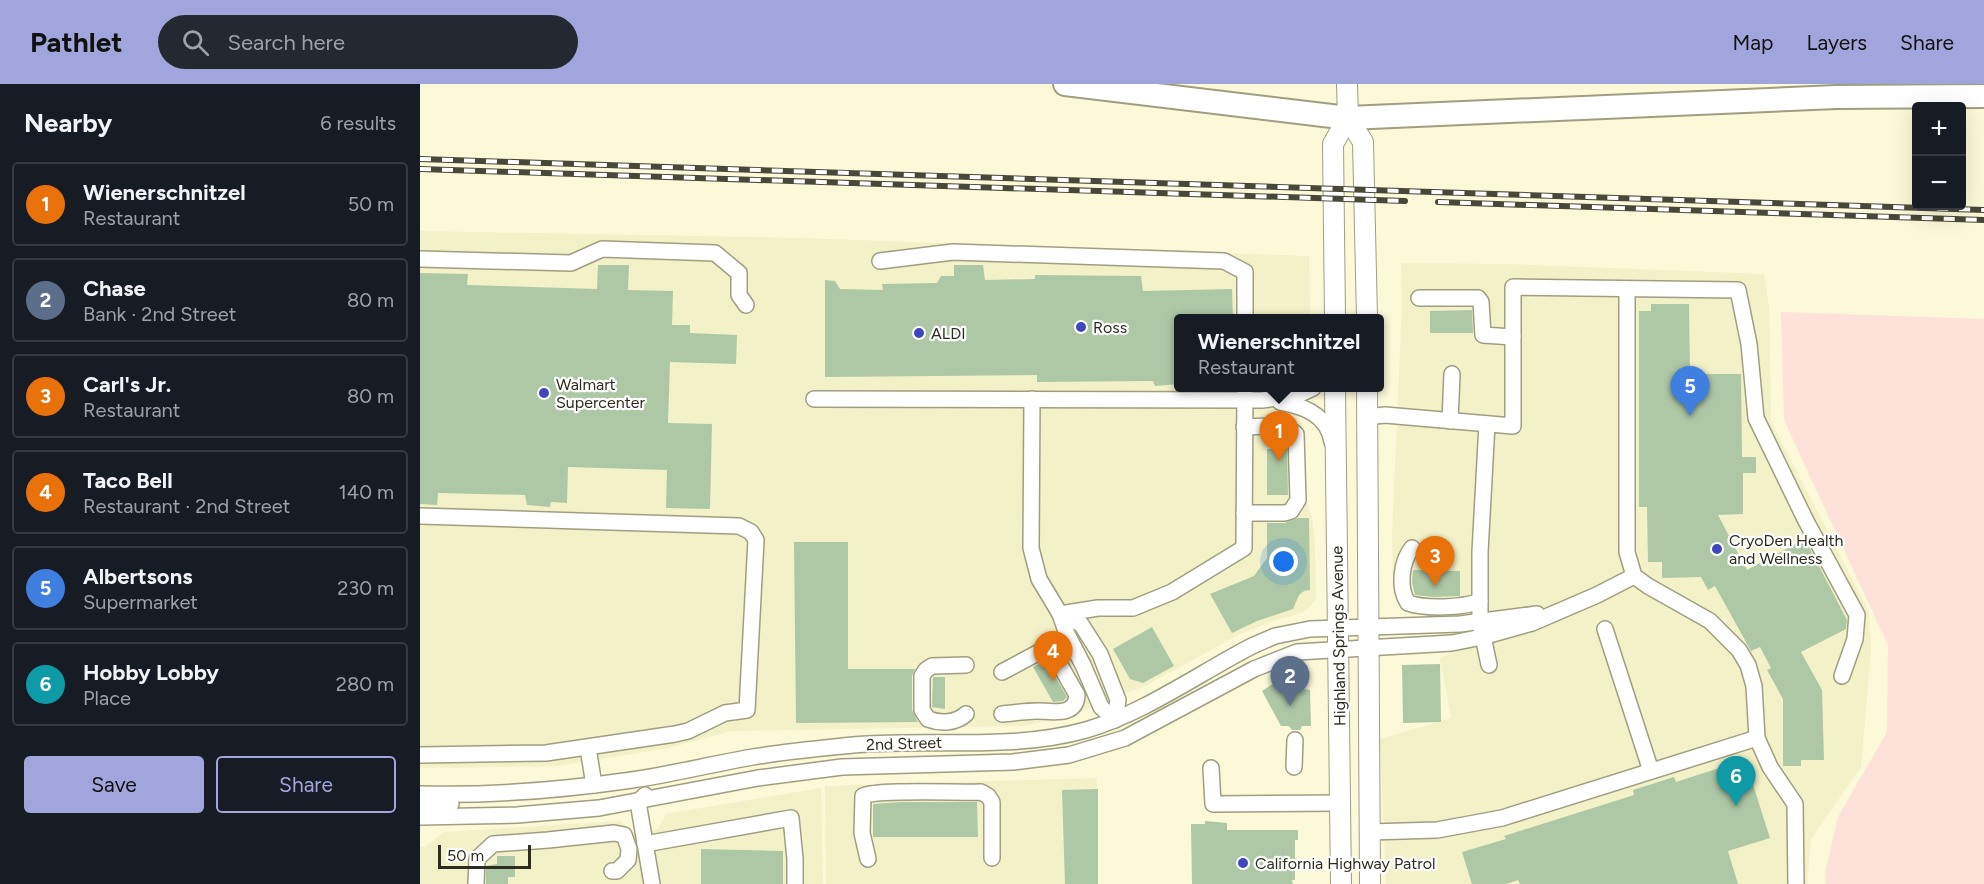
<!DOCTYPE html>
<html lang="en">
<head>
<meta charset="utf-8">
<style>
	:root { --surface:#171b24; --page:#242831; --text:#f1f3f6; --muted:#9ea1a6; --line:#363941; --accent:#a0a6db }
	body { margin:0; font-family:Figtree,sans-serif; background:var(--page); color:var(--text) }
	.controls { position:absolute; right:18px; top:18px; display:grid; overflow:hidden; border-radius:6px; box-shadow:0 6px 24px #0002 }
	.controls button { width:54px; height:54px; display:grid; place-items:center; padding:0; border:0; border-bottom:2px solid var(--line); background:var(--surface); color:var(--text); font:30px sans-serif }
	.scale { position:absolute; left:18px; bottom:15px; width:93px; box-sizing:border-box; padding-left:6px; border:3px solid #2d2c1f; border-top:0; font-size:16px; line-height:21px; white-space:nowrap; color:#2d2c1f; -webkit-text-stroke:4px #fff; paint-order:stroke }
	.you { position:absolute; left:864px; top:478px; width:21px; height:21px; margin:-15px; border:4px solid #fff; border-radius:50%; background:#1a73e8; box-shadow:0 0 0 9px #1a73e833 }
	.badge { display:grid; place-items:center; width:39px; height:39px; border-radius:50%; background:var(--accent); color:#fff; font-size:20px; font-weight:700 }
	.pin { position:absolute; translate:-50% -50px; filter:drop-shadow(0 2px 3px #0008) }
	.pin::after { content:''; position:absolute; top:32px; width:21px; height:18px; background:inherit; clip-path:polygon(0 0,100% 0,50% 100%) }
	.popup { position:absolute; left:754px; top:230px; width:210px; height:78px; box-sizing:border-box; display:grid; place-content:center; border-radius:6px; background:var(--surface); filter:drop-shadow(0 2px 4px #0005); font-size:20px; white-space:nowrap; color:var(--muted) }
	.popup b { font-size:22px; color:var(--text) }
	.popup::after { content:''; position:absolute; left:50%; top:100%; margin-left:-12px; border:12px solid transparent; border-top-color:var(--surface) }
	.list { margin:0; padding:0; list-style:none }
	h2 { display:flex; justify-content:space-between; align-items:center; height:78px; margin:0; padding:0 24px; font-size:26px }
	h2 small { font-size:20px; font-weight:400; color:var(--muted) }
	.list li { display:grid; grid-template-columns:39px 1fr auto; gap:18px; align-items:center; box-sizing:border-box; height:84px; margin:0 12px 12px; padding:0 12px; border:2px solid var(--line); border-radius:6px }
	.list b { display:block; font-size:22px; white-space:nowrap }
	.list p { margin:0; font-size:20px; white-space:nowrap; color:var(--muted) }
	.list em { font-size:20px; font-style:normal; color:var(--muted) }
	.actions { display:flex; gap:12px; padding:18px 24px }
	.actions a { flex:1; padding:14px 0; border:2px solid var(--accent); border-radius:6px; text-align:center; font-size:21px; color:var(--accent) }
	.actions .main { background:var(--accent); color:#111 }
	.icon { flex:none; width:33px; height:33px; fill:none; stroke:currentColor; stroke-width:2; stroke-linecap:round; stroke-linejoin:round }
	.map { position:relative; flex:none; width:1564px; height:800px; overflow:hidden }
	header { display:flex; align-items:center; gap:36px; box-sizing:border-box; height:84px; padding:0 30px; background:var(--accent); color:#111 }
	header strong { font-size:28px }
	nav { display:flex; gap:33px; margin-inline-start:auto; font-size:21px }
	.search { width:420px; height:54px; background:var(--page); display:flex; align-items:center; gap:15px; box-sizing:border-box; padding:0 21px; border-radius:33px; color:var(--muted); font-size:22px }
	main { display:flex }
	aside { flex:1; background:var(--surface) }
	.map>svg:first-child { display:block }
	.built { fill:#f3f1c8 }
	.green { fill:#fee1d8 }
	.building { fill:#aec8a6 }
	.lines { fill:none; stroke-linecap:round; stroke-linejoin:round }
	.minor-casing { stroke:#a09e80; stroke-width:18 }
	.major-casing { stroke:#a09e80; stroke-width:22 }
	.highway-casing { stroke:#a09e80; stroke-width:26 }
	.minor { stroke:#fff; stroke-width:15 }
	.major { stroke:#fff; stroke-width:20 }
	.highway { stroke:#fff; stroke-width:22 }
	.rail-casing { stroke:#494838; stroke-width:6 }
	.rail { stroke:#fff; stroke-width:4; stroke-dasharray:11; stroke-linecap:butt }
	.poi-dot { fill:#3e47bb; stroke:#fff; stroke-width:2 }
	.labels { text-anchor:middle; stroke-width:4.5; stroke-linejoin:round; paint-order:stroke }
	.poi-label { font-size:16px; fill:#2d2c1f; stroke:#fff; text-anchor:start }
	.street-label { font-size:16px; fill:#2d2c1f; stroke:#fff }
</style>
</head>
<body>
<header>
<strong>Pathlet</strong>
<div class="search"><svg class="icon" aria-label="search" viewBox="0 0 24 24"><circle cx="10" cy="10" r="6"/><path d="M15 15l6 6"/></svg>Search here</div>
<nav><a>Map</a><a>Layers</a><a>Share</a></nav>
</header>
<main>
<aside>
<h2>Nearby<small>6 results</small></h2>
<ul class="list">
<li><span class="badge" style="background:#e8710a">1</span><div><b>Wienerschnitzel</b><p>Restaurant</p></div><em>50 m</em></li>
<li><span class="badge" style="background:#5c6f8a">2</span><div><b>Chase</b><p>Bank · 2nd Street</p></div><em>80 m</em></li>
<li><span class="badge" style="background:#e8710a">3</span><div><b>Carl's Jr.</b><p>Restaurant</p></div><em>80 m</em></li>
<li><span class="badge" style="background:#e8710a">4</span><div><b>Taco Bell</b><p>Restaurant · 2nd Street</p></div><em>140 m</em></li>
<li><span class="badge" style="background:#3f7fe0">5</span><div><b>Albertsons</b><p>Supermarket</p></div><em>230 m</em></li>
<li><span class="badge" style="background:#0f9aa8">6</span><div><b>Hobby Lobby</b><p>Place</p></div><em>280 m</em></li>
</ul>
<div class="actions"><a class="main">Save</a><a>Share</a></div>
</aside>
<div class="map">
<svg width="1564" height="800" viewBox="0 0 1564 800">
	<rect width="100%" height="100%" fill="#fbf9d8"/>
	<g class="built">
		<polygon points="0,147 381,154 889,172 890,234 758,234 758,304 878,304 877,339 883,360 886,418 892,432 895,461 896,516 884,528 853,537 818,551 725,602 649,632 604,642 311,647 249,664 137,682 0,684"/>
		<polygon points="981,179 1087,180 1344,190 1349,222 1351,337 1449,528 1451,565 1441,683 1391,755 1387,800 966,800 960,655 1031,634 1020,574 1046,564 1049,527 987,524 973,507 972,452 982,221"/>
		<polygon points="677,694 678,800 406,800 405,702"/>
		<polygon points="401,704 403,800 0,800 0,763 5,763 25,748 200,737 216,750 238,745 246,730"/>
	</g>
	<polygon class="green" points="1361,228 1564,235 1564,800 1406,800 1405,789 1418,733 1467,648 1468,561 1364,336"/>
	<g class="building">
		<polygon points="178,181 209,181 208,206 253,207 252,241 270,241 270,249 317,251 316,280 250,278 248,339 292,340 290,425 246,424 247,386 148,383 147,419 131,418 130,423 107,421 105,411 18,409 17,421 0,420 0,189 48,190 47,201 177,205"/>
		<polygon points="534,181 563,181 565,196 615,195 615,191 721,192 723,207 812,205 813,234 759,234 759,300 735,302 733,297 617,298 617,291 405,293 405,196 415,197 420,205 463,206 462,200 517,199 521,192 534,192"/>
		<polygon points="1231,220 1269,220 1270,290 1321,290 1322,373 1336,373 1336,389 1323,389 1323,430 1298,431 1327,486 1385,455 1427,536 1426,545 1381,568 1402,606 1404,676 1381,676 1381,682 1363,682 1363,615 1347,586 1351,584 1340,563 1331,567 1295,502 1288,506 1281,493 1242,494 1242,478 1228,478 1227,423 1219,423 1219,227 1231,227"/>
		<polygon points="1052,226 1053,249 1010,249 1010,227"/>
		<polygon points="847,365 867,365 868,411 847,411"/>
		<polygon points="877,434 889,434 890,506 884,507 879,511 873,525 837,537 812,549 790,510 834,492 847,474 847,439 865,439"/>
		<polygon points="374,458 428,458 428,585 495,585 492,592 492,626 498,638 376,639"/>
		<polygon points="993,486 1040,487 1040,512 1014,513 995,511 992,498"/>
		<polygon points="732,543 754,582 723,599 710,595 693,565"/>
		<polygon points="626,576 647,613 643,617 633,618 613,583"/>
		<polygon points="1020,580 1021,638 983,639 982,581"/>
		<polygon points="513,593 525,593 525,625 512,623"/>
		<polygon points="874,593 883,605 890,606 891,642 882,642 880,646 872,646 869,642 861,642 842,607 851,601"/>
		<polygon points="1324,676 1327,676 1331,687 1329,688 1350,754 1308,767 1318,800 1100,800 1098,796 1086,800 1052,800 1042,768 1086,755 1084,752 1214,711 1213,706 1254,693 1256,698"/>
		<polygon points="678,705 678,800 645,800 642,706"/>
		<polygon points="481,718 557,718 558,753 453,753 453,720"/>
		<polygon points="785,737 807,739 807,746 878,746 878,756 875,756 875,796 872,796 873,800 772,800 771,740 785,740"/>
		<polygon points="281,765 363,767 363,800 281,800"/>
		<polygon points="77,772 95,772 95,793 88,793 88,800 66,800 66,782 77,780"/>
	</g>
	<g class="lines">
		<defs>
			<g id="minor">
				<polyline points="0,175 151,179 182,165 295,169 319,189 319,211 326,221"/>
				<polyline points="460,177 533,168 804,177 825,188 825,234"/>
				<polyline points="1207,205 1207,468 1214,492 1228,502 1290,537 1319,566 1328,581 1334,602 1337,654 1350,683 1375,720 1376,800"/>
				<polyline points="999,214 1058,214 1061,218 1063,251 1093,253"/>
				<polyline points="394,315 842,316 878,311 893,304"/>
				<polyline points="612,315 611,464 619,495 640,530 647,550 663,581 681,623 695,636"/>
				<path d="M860,318C884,322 908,331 912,358"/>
				<polyline points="946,333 965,331 1093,342 1093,203 1318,206 1329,260 1336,334 1386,437 1437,531 1435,555 1422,592"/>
				<polyline points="1030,337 1032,290"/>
				<polyline points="1067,340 1060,468 1060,538 1069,581"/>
				<path d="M824,429H865L871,427L878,416L876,350C864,338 840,343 824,343"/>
				<polyline points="0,432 319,442 331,448 336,456 327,626 305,629 268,647 255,650 126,669 0,671"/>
				<path d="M992,464C981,478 978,504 988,519C1005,525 1043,524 1060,517"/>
				<polyline points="640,530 678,524 713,524 752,508 824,464 825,304"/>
				<polyline points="640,530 661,540 680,570 698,616 695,636"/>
				<polyline points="1185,545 1231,687"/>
				<path d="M546,581L512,582L506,586L502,592V626L508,635C521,640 536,639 546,630"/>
				<path d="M582,588L625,565L632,567L657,611C656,633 632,627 617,627C606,627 594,629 582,630"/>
				<polyline points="168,664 174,701"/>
				<polyline points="874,683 875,656"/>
				<polyline points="791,684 793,720 920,719"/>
				<path d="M0,710C71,712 142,706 212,696C253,690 292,680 333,673C362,668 393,665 423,662C503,653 587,668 666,646C724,629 778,590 832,562L855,552L890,545L1040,540L1117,530"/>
				<polyline points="225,711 218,718 232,800"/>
				<polyline points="0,721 31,720"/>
				<polyline points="0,733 97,731 179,724 338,694 422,683 593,678 649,671 705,654 834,585 877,568 1032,559 1062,553 1112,539 1177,511 1214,492"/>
				<polyline points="950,748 1017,746 1082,734 1337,654"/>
				<polyline points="225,760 371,734 375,775 375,800"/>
				<path d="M448,775L442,749L443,712C457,705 539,709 561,708L568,712L572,718V774"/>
				<polyline points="56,800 57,775 73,760 128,756 194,749 204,751 209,765 208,776 197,787 192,787"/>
			</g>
			<g id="major">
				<polyline points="927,0 928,34 943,58 947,234"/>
				<polyline points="915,234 913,60 928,34"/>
				<polyline points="915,304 921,800"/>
				<polyline points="947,304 950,800"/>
			</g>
			<polyline id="highway" points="645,0 928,34 1416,13 1564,12"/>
		</defs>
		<use href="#minor" class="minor-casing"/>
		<use href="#major" class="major-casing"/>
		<use href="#highway" class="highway-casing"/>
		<use href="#minor" class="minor"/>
		<use href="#major" class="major"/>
		<use href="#highway" class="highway"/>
		<defs>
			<g id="rail">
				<polyline points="0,75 1564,126"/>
				<polyline points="0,85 985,117"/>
				<polyline points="1018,118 1564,136"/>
			</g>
		</defs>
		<use href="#rail" class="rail-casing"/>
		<use href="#rail" class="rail"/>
	</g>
	<g class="poi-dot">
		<circle cx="661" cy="243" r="6"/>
		<circle cx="499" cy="249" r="6"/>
		<circle cx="124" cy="309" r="6"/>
		<circle cx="1297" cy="465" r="6"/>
		<circle cx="823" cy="779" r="6"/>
	</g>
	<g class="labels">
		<g class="poi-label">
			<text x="673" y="249">Ross</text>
			<text x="511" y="255">ALDI</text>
			<text x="136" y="306">Walmart<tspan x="136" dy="18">Supercenter</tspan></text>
			<text x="1309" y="462">CryoDen Health<tspan x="1309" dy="18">and Wellness</tspan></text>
			<text x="835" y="785">California Highway Patrol</text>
		</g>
		<g class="street-label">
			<text transform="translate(918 552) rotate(-91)" y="6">Highland Springs Avenue</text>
			<text transform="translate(484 659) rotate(-2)" y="6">2nd Street</text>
		</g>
	</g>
</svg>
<div class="controls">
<button>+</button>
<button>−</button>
</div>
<div class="scale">50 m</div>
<div class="you"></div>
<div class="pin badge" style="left:859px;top:377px;background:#e8710a">1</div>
<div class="popup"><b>Wienerschnitzel</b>Restaurant</div>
<div class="pin badge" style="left:870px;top:622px;background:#5c6f8a">2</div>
<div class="pin badge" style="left:1015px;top:502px;background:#e8710a">3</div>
<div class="pin badge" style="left:633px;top:597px;background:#e8710a">4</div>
<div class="pin badge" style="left:1270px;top:332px;background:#3f7fe0">5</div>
<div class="pin badge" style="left:1316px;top:722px;background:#0f9aa8">6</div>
</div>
</main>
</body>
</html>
